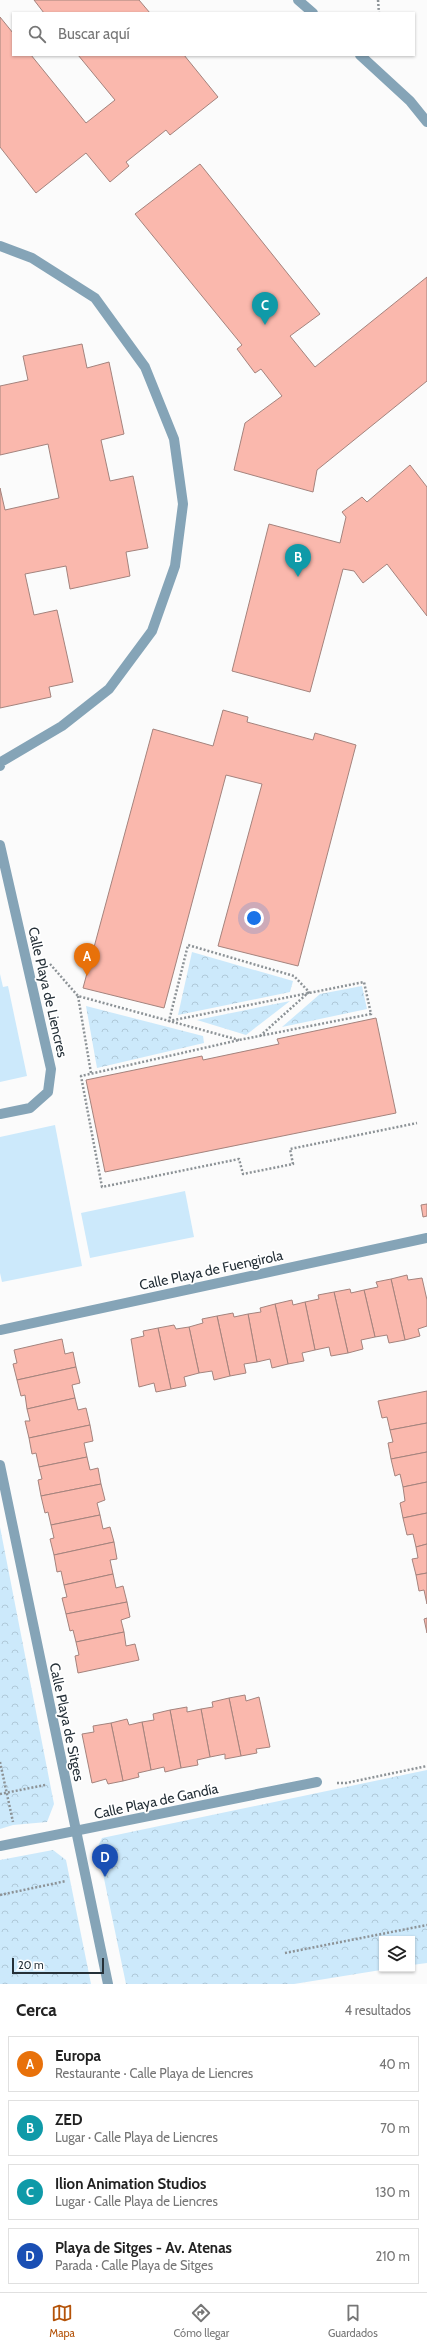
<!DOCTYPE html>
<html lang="es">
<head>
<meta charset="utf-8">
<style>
	:root { --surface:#fff; --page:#f2f2f2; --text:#222; --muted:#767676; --line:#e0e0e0; --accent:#b45309 }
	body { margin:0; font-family:Cabin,sans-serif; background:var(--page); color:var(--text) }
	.controls { position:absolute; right:12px; bottom:12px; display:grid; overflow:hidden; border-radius:0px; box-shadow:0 1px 3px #0004 }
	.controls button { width:36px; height:36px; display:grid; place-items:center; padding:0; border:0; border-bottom:1px solid var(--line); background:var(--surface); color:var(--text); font:20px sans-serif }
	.scale { position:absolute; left:12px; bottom:10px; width:92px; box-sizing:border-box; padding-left:4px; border:2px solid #253038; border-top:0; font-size:11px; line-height:14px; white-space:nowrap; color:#253038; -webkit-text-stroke:3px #fff; paint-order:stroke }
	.you { position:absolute; left:254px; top:918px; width:14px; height:14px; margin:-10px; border:3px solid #fff; border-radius:50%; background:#1a73e8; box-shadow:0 0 0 6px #1a73e833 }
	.badge { display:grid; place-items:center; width:26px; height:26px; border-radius:50%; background:var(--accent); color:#fff; font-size:13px; font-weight:700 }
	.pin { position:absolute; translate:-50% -33px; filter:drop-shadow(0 1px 2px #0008) }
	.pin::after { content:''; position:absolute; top:21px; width:14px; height:12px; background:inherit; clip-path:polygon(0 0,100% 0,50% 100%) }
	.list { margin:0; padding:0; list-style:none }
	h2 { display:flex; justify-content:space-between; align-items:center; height:52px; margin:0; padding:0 16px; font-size:17px }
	h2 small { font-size:13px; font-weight:400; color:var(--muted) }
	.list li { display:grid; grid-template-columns:26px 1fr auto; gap:12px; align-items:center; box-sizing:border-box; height:56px; margin:0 8px 8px; padding:0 8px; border:1px solid var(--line); border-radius:0px }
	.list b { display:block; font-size:15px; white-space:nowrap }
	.list p { margin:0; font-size:13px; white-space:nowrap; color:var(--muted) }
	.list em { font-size:13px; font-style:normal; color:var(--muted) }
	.icon { flex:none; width:22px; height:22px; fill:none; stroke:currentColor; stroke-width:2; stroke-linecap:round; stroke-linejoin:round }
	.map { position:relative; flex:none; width:427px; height:1984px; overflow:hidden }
	.search { position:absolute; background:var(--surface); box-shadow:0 1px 3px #0004; left:12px; right:12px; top:12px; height:44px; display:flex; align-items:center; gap:10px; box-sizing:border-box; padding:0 14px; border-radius:0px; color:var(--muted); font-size:15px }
	.sheet { height:308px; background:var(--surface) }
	nav { display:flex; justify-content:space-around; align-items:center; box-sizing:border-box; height:56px; border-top:1px solid var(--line); background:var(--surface); font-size:11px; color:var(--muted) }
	nav a { display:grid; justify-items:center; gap:2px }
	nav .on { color:var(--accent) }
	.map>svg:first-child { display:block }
	.park { fill:url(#park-crowns) }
	.garden { fill:#cce9fb }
	.building { fill:#fab8ad; stroke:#a4837d }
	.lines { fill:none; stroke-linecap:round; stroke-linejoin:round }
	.path { stroke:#8c9296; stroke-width:2.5; stroke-dasharray:2 2; stroke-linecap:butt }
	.minor { stroke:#85a4b7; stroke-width:10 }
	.labels { text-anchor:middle; stroke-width:3.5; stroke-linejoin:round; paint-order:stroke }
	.street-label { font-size:14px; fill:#253038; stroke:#fff }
</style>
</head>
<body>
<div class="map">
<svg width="427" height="1984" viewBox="0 0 427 1984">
	<defs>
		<pattern id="park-crowns" width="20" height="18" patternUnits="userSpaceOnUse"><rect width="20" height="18" fill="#cce9fb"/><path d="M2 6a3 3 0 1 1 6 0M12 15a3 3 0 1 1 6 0" fill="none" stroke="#afc8d8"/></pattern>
	</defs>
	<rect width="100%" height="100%" fill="#fbfbfb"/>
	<g class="park">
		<polygon points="192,952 293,981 290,992 178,1015"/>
		<polygon points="362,986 367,1009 282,1027 320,994"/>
		<polygon points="290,1001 246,1035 197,1020"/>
		<polygon points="86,1006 203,1036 204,1043 97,1068"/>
		<polygon points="0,1527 54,1804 47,1822 13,1825 0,1829"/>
		<polygon points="427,1770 427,1963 412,1965 412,1939 382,1939 382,1969 387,1969 294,1984 126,1984 102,1869 96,1850 102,1838"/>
		<polygon points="53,1850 66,1860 91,1984 0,1984 0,1860"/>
	</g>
	<g class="garden">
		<polygon points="0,974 3,987 8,986 27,1076 0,1082"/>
		<polygon points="55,1125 82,1266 2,1282 0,1273 0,1137"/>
		<polygon points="185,1191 194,1237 90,1258 81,1213"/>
	</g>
	<g class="building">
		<polygon points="34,0 139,0 150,13 44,13"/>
		<polygon points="0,17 13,33 13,55 31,55 86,123 115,100 78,55 184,55 218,97 170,135 166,130 126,162 129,166 110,182 86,153 36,193 0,147"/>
		<polygon points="200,164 320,314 290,336 315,367 427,277 427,381 317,470 313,492 234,470 245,423 282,396 261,369 255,373 237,349 242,345 135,214"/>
		<polygon points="82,344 87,368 109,362 124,434 101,440 110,481 133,476 148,548 126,552 130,576 70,589 66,566 25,574 34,615 57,610 73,682 49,687 51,697 0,708 0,488 5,510 59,498 48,444 0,455 0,386 28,380 23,356"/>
		<polygon points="410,465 427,487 427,616 387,564 363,583 354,571 343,569 310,692 232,671 269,524 340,543 346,517 342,512 362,497 367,502"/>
		<polygon points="223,710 248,717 247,722 313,740 315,733 356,745 298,966 218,946 262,784 226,775 164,1008 83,988 153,729 213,746"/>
		<polygon points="376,1018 396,1113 105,1172 86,1080 202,1056 203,1060 279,1044 277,1039"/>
		<polygon points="427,1204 427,1216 423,1217 421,1205"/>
		<polygon points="407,1275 408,1280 422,1278 427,1300 427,1326 418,1329 420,1336 405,1340 391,1279"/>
		<polygon points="391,1279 405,1340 389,1343 387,1335 375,1337 364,1290 378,1287 376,1282"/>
		<polygon points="350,1289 351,1293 364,1290 375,1337 361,1340 363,1349 348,1353 334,1292"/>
		<polygon points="334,1292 348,1353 331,1356 329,1347 315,1350 305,1302 319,1299 318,1295"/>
		<polygon points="292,1300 293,1305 305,1302 315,1350 302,1353 304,1361 288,1364 275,1304"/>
		<polygon points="275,1304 288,1364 272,1368 270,1359 257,1362 248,1314 261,1312 260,1308"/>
		<polygon points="233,1313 234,1317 248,1314 257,1362 244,1364 246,1373 230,1376 217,1316"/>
		<polygon points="217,1316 230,1376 214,1380 212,1371 199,1373 189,1327 203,1323 202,1319"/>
		<polygon points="174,1325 176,1329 189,1327 199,1373 184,1377 186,1386 171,1389 158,1328"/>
		<polygon points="158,1328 171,1389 156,1392 154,1383 139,1387 131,1339 144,1336 143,1331"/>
		<polygon points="62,1339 65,1354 73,1352 76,1367 17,1380 13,1364 17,1363 14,1350"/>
		<polygon points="76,1367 80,1383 72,1385 75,1398 27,1409 25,1395 21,1396 17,1380"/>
		<polygon points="427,1391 427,1423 390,1430 387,1417 382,1418 378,1401"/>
		<polygon points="75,1398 78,1410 86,1408 90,1425 29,1438 25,1421 30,1421 27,1409"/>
		<polygon points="427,1423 427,1452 391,1459 388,1443 393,1442 390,1430"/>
		<polygon points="90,1425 93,1441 84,1443 87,1457 39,1467 36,1453 32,1454 29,1438"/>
		<polygon points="427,1452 427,1482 403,1487 400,1474 395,1476 391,1459"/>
		<polygon points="87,1457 90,1470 98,1468 101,1484 41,1496 38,1480 42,1479 39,1467"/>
		<polygon points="427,1482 427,1513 403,1518 400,1503 405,1501 403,1487"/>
		<polygon points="101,1484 105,1500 97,1503 100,1515 51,1525 48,1512 45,1513 41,1496"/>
		<polygon points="427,1513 427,1544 416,1547 413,1534 407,1535 403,1518"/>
		<polygon points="100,1515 103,1529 110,1527 114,1542 54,1555 50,1539 54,1538 51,1525"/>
		<polygon points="114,1542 117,1559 110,1560 113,1574 64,1585 61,1571 57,1572 54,1555"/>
		<polygon points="427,1544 427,1573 416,1575 412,1559 418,1558 416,1547"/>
		<polygon points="427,1573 427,1604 424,1590 419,1591 416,1575"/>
		<polygon points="113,1574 116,1588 123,1586 127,1602 66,1614 62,1598 67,1597 64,1585"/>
		<polygon points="127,1602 130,1617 121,1620 124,1632 76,1642 73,1630 70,1631 66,1614"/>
		<polygon points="427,1618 427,1633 424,1619"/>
		<polygon points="124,1632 126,1646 135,1644 139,1660 78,1673 75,1656 79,1655 76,1642"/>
		<polygon points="245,1695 246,1701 259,1697 270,1747 256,1749 257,1753 241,1756 229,1698"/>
		<polygon points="229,1698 241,1756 225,1759 225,1754 210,1757 201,1709 213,1707 212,1702"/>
		<polygon points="187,1707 187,1712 201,1709 210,1757 197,1760 198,1765 181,1768 170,1710"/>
		<polygon points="170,1710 181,1768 165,1772 164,1767 151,1770 142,1722 154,1720 153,1714"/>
		<polygon points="127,1719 129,1725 142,1722 151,1770 138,1773 139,1777 123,1781 111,1723"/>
		<polygon points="111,1723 123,1781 108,1784 106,1779 92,1783 82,1734 94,1732 93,1726"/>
	</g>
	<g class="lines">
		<g class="path">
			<polyline points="378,0 379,13"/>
			<polyline points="50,964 78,996 239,1040"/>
			<polyline points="78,996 91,1073"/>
			<polyline points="260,1036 309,992 294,976 188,945 169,1021 364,982 371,1014 239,1040 81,1076 102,1187 239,1159 243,1174 293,1164 290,1149 417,1123"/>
			<polyline points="0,1762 13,1822"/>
			<polyline points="337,1783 346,1783 427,1766"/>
			<polyline points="0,1794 45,1785"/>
			<polyline points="0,1895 66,1881"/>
			<polyline points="285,1953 427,1925"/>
		</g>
		<g class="minor">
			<polyline points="298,0 313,13"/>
			<polyline points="360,55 410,101 427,122"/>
			<polyline points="0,246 32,258 95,298 145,367 174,439 183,504 175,566 152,631 109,689 62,726 1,762 0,766"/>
			<polyline points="0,845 51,1069 48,1092 30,1108 0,1114"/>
			<polyline points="0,1330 427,1238"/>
			<polyline points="0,1465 108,1984"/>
			<polyline points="0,1846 317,1782"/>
		</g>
	</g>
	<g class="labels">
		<g class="street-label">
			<text transform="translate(48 992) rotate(77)" y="5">Calle Playa de Liencres</text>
			<text transform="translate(211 1270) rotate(-12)" y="5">Calle Playa de Fuengirola</text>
			<text transform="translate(67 1722) rotate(78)" y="5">Calle Playa de Sitges</text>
			<text transform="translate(156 1801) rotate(-12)" y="5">Calle Playa de Gandía</text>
		</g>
	</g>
</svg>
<div class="controls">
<button><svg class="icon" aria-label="layers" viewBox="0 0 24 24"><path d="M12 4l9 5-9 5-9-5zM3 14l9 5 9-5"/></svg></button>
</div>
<div class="scale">20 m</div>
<div class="you"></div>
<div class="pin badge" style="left:87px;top:976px;background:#e8710a">A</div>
<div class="pin badge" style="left:298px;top:577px;background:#0f9aa8">B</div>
<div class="pin badge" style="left:265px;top:325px;background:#0f9aa8">C</div>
<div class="pin badge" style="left:105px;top:1877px;background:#1a4fb4">D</div>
<div class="search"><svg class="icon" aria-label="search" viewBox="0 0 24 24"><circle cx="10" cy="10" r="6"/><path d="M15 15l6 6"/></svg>Buscar aquí</div>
</div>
<section class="sheet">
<h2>Cerca<small>4 resultados</small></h2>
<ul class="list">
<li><span class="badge" style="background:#e8710a">A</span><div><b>Europa</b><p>Restaurante · Calle Playa de Liencres</p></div><em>40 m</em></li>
<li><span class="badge" style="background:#0f9aa8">B</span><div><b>ZED</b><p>Lugar · Calle Playa de Liencres</p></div><em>70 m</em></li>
<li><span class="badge" style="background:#0f9aa8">C</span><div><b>Ilion Animation Studios</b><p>Lugar · Calle Playa de Liencres</p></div><em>130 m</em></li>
<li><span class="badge" style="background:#1a4fb4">D</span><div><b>Playa de Sitges - Av. Atenas</b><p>Parada · Calle Playa de Sitges</p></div><em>210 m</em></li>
</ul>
</section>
<nav>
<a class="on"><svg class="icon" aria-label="map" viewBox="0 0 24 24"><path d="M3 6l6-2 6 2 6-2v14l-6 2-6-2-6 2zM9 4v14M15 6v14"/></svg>Mapa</a>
<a><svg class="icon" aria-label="directions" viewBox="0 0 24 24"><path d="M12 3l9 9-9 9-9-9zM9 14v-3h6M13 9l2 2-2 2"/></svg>Cómo llegar</a>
<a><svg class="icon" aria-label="saved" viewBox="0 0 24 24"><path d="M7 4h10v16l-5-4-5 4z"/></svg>Guardados</a>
</nav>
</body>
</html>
